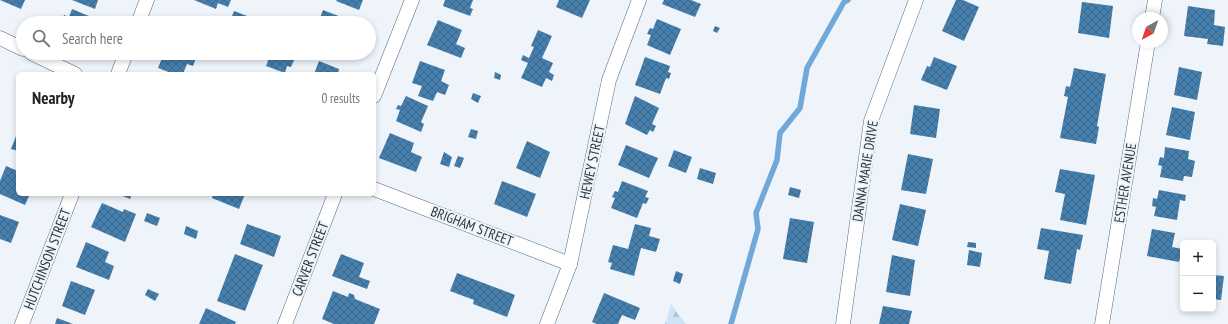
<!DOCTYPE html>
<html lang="en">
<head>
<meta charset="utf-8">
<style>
	:root { --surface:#fff; --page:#f2f2f2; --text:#222; --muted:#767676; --line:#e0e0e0 }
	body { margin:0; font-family:"PT Sans Narrow",sans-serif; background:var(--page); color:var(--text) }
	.controls { position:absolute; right:12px; bottom:12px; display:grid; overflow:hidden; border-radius:6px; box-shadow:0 2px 6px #0003 }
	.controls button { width:36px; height:36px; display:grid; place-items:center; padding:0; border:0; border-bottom:1px solid var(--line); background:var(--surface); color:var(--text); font:20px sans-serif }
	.compass { position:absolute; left:1132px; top:12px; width:36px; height:36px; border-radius:50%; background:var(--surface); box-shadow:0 2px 6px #0003; rotate:220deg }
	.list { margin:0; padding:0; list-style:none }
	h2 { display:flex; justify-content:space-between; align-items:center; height:52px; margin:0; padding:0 16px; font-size:17px }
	h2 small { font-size:13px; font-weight:400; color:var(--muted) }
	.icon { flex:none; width:22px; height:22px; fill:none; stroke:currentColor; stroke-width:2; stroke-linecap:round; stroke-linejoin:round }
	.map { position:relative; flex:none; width:1228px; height:324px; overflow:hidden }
	.search { position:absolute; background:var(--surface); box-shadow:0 2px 6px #0003; left:16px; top:16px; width:360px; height:44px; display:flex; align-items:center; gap:10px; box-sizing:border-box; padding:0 14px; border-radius:22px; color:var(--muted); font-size:15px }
	.panel { position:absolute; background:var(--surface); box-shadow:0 2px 6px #0003; left:16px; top:72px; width:360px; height:124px; border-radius:6px }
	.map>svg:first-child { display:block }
	.forest { fill:url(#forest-firs) }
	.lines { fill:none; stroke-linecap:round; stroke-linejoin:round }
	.stream { stroke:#70a9d8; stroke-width:5.5 }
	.building { fill:url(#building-cross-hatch) }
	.street-casing { stroke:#516b82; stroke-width:15 }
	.street { stroke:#fff; stroke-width:14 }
	.labels { text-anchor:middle; stroke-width:4; stroke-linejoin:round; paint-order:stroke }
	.street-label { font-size:14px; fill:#2a3640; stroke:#eef4fa }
</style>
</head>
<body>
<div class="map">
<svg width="1228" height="324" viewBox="0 0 1228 324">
	<defs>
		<pattern id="forest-firs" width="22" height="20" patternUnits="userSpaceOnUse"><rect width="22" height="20" fill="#cee5f8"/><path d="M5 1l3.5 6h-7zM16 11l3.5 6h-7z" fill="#b1c5d6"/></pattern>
		<pattern id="building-cross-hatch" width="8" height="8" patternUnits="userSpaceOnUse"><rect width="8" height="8" fill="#467fac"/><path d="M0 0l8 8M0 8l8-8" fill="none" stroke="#3b698d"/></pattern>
	</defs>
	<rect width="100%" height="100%" fill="#eef4fa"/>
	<polygon class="forest" points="671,304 686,324 665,324"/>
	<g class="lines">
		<polyline class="stream" points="731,324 758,229 756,213 777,160 780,133 800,108 807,68 844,2 848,0"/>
	</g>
	<g class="building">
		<polygon points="0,0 25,0 21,9"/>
		<polygon points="72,0 98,0 95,9"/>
		<polygon points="194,0 231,0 228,7 218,3 216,9"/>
		<polygon points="337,0 363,0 359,10 336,1"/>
		<polygon points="445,0 473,0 470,8 473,9 470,16 443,6"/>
		<polygon points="559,0 590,0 582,18 556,7"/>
		<polygon points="664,0 691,0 701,4 695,17 662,4"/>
		<polygon points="956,0 963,0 979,7 964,41 942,31"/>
		<polygon points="1082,2 1113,6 1109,38 1078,33"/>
		<polygon points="1188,6 1215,10 1214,25 1225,27 1223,46 1207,44 1208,39 1184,36"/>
		<polygon points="72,9 96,19 95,23 61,22 64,15 69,17"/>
		<polygon points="323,10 354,22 354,23 318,23"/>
		<polygon points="234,11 258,20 257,23 242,23 231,19"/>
		<polygon points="657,19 681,29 670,55 647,45 651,35 647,34 650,28 653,29"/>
		<polygon points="438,20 462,30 456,44 465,48 461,58 427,45"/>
		<polygon points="715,26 720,28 717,33 713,31"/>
		<polygon points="538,30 552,36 542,58 553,63 549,72 554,75 552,81 546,78 542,87 521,78 528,63 521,60 523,55 529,58 534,47 531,46"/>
		<polygon points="164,53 198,53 193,66 187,64 183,74 174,74 158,68"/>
		<polygon points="271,53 294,53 297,54 291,67 287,66 285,73 266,66"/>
		<polygon points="645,57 670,66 668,72 671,73 669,79 666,78 660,94 635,85"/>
		<polygon points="934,57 957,66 947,90 921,80 927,66 930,67"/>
		<polygon points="319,61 339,69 338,74 314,74"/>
		<polygon points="420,61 445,70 441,81 449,85 445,95 437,92 433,101 418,96 422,86 412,83"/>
		<polygon points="1179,67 1202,72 1197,100 1174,95"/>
		<polygon points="1074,68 1106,74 1097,126 1099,127 1096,144 1060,138 1068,97 1064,96 1066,86 1070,87"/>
		<polygon points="495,72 501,75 500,80 494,78"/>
		<polygon points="473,93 481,96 478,103 471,99"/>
		<polygon points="406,96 428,106 421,122 424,124 421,132 396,121 400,110 396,109 398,105 401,106"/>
		<polygon points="635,96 659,108 652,124 656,126 653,132 650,130 647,135 625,124"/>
		<polygon points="914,105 940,109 936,138 910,134"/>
		<polygon points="1172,107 1195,112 1190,140 1166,135"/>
		<polygon points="471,129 478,131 476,139 468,137"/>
		<polygon points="18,131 18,151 11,149"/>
		<polygon points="390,133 414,143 411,152 422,157 416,172 379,158"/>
		<polygon points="527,141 550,152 540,178 516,168"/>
		<polygon points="626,145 658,158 649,178 618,165"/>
		<polygon points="1165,147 1189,151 1188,159 1195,161 1192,177 1184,176 1183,181 1160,177 1162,166 1158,165 1160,157 1164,158"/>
		<polygon points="674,150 692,157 686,173 668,166"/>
		<polygon points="444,152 452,157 449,167 440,164"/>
		<polygon points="908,154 933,159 926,194 901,190"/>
		<polygon points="458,156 464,158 460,168 454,166"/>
		<polygon points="6,166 18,171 18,194 30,194 25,205 0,194 0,181"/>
		<polygon points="700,168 716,173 713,184 697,179"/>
		<polygon points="1060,169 1095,175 1086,225 1060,220 1065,194 1055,192"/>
		<polygon points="502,181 536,194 527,217 494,204"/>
		<polygon points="622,181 648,191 645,197 649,198 646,204 643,203 637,218 611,208 615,198 612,197 615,191 618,192"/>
		<polygon points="790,187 801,190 799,198 788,195"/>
		<polygon points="1159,190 1186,195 1185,201 1180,200 1177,220 1154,216 1156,207 1152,206 1153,198 1157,199"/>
		<polygon points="118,194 132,194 130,199"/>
		<polygon points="213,194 245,194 239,209 212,198"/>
		<polygon points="102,203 123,212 124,209 136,214 125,242 91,227"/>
		<polygon points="900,204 926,210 918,246 892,240"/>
		<polygon points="147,213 160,218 157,226 144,221"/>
		<polygon points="0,215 19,222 11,243 0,239"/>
		<polygon points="790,218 814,222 807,263 783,259"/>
		<polygon points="247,224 281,236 274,257 240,244"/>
		<polygon points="635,224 651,228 649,236 660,239 656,252 641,248 634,276 610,269 612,263 608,262 613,245 628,249"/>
		<polygon points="186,226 198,231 196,239 184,234"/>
		<polygon points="1041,228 1083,235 1080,250 1077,249 1071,284 1044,279 1049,251 1037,249"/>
		<polygon points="1152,229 1175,233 1172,247 1182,249 1179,262 1147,256"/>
		<polygon points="86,242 109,252 105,262 114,266 109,280 76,267"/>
		<polygon points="968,242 976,243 976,248 967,247"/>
		<polygon points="969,250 982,253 980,267 967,265"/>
		<polygon points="235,254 263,265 245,311 217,301"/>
		<polygon points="341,254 364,263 359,277 370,281 367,289 332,276"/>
		<polygon points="892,255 915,260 910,296 886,292"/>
		<polygon points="676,271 683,274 680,284 673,281"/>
		<polygon points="457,273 515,295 507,317 473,304 474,300 450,291"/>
		<polygon points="1213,275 1224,276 1221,300 1213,299"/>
		<polygon points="71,281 95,290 85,315 62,306"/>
		<polygon points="148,289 159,294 155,301 145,295"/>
		<polygon points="333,291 348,297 349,293 354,295 355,299 380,309 374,324 334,324 322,319"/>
		<polygon points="604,293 640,308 635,320 622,315 618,324 597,324 592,322"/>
		<polygon points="883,306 912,311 909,324 879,324"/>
		<polygon points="206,308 236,322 235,324 199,324"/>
		<polygon points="57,318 73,324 55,324"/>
	</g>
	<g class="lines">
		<defs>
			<g id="street">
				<polyline points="1152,18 1155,0"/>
				<polyline points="138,23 147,0"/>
				<polyline points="0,38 23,49"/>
				<polyline points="31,53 75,74"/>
				<polyline points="118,74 126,53"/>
				<polyline points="374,96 412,0"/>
				<polyline points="374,189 570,264"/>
				<polyline points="22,324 72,194"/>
				<polyline points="285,324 335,194"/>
				<polyline points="547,324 570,264 609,80 639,0"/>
				<polyline points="843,324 871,121 916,0"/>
				<polyline points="1102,324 1148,42"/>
			</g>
		</defs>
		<use href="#street" class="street-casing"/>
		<use href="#street" class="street"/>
	</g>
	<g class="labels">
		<g class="street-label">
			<text transform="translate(592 162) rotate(-78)" y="5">HEWEY STREET</text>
			<text transform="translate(865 171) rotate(-81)" y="5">DANNA MARIE DRIVE</text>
			<text transform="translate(1125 183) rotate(-81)" y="5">ESTHER AVENUE</text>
			<text transform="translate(472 226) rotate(21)" y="5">BRIGHAM STREET</text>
			<text transform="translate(47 259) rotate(-69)" y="5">HUTCHINSON STREET</text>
			<text transform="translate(310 259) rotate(-69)" y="5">CARVER STREET</text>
		</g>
	</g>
</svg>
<div class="controls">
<button>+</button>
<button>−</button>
</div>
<svg class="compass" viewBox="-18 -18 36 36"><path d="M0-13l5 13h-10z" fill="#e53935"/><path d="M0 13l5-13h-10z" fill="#767676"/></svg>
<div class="search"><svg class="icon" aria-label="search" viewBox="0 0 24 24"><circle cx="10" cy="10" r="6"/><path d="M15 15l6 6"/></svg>Search here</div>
<section class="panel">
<h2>Nearby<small>0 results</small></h2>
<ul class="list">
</ul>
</section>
</div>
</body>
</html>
